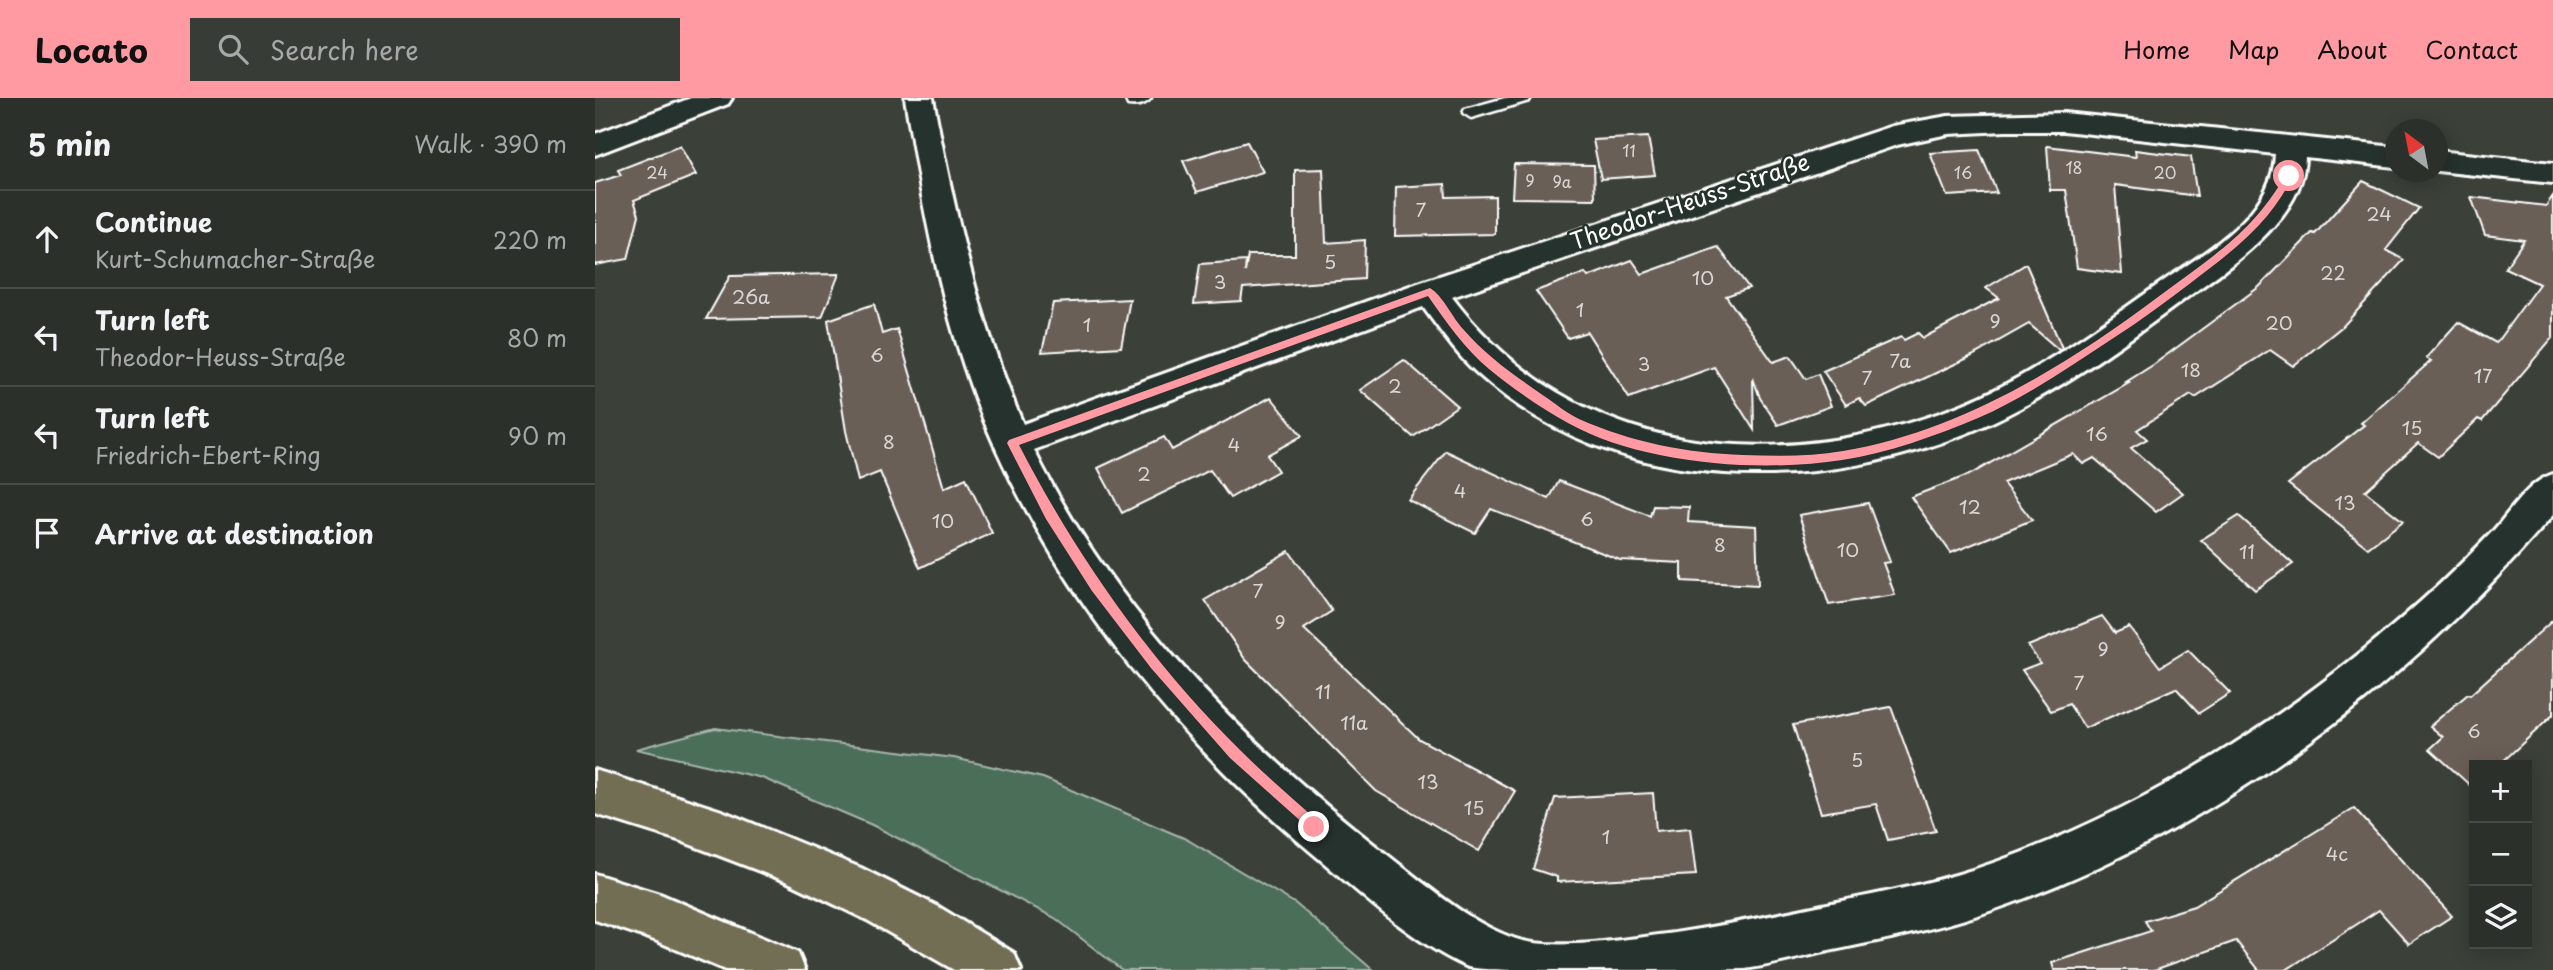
<!DOCTYPE html>
<html lang="en">
<head>
<meta charset="utf-8">
<style>
	:root { --surface:#2c302b; --page:#383c37; --text:#f1f3f6; --muted:#a6a9a9; --line:#484b47; --accent:#ff9aa2 }
	body { margin:0; font-family:"Playpen Sans",sans-serif; background:var(--page); color:var(--text) }
	.controls { position:absolute; right:21px; bottom:21px; display:grid; overflow:hidden; border-radius:0px; box-shadow:0 4px 18px #0003 }
	.controls button { width:63px; height:63px; display:grid; place-items:center; padding:0; border:0; border-bottom:2px solid var(--line); background:var(--surface); color:var(--text); font:35px sans-serif }
	.compass { position:absolute; left:1790px; top:21px; width:63px; height:63px; border-radius:50%; background:var(--surface); box-shadow:0 4px 18px #0003; rotate:328deg }
	.stop { position:absolute; width:21px; height:21px; margin:-16px; border:5px solid #ff9aa2; border-radius:50%; background:#fff }
	.stop.end { background:#ff9aa2; border-color:#fff; box-shadow:0 2px 7px #0008 }
	.list { margin:0; padding:0; list-style:none }
	h2 { display:flex; justify-content:space-between; align-items:center; height:91px; margin:0; padding:0 28px; font-size:30px }
	h2 small { font-size:23px; font-weight:400; color:var(--muted) }
	.list li { display:grid; grid-template-columns:46px 1fr auto; gap:21px; align-items:center; box-sizing:border-box; height:98px; padding:0 28px; border-top:2px solid var(--line) }
	.list b { display:block; font-size:26px; white-space:nowrap }
	.list p { margin:0; font-size:23px; white-space:nowrap; color:var(--muted) }
	.list em { font-size:23px; font-style:normal; color:var(--muted) }
	.icon { flex:none; width:38px; height:38px; fill:none; stroke:currentColor; stroke-width:2; stroke-linecap:round; stroke-linejoin:round }
	.map { position:relative; flex:none; width:1958px; height:872px; overflow:hidden }
	header { display:flex; align-items:center; gap:42px; box-sizing:border-box; height:98px; padding:0 35px; background:var(--accent); color:#111 }
	header strong { font-size:33px }
	nav { display:flex; gap:38px; margin-inline-start:auto; font-size:24px }
	.search { width:490px; height:63px; background:var(--page); display:flex; align-items:center; gap:18px; box-sizing:border-box; padding:0 24px; border-radius:0px; color:var(--muted); font-size:26px }
	main { display:flex }
	aside { flex:1; background:var(--surface) }
	.map>svg:first-child { display:block }
	.green { fill:#4c6e59; stroke:#a6b6ac; stroke-width:2 }
	.building { fill:#6b5f56; stroke:#fff; stroke-width:2 }
	.lines { fill:none; stroke-linecap:round; stroke-linejoin:round }
	.lane-casing { stroke:#fff; stroke-width:5 }
	.street-casing { stroke:#fff; stroke-width:6 }
	.highway-casing { stroke:#fff; stroke-width:6 }
	.lane { fill:#26332d; fill-rule:evenodd }
	.street { fill:#26332d; fill-rule:evenodd }
	.highway { fill:#726e52; fill-rule:evenodd }
	.route { fill:#ff9aa2 }
	.labels { text-anchor:middle; stroke-width:5; stroke-linejoin:round; paint-order:stroke }
	.far-number-label { font-size:16px; fill:#dad7d5 }
	.number-label { font-size:19px; fill:#dad7d5 }
	.street-label { font-size:23px; fill:#fff; stroke:#26332d }
</style>
</head>
<body>
<header>
<strong>Locato</strong>
<div class="search"><svg class="icon" aria-label="search" viewBox="0 0 24 24"><circle cx="10" cy="10" r="6"/><path d="M15 15l6 6"/></svg>Search here</div>
<nav><a>Home</a><a>Map</a><a>About</a><a>Contact</a></nav>
</header>
<main>
<aside>
<h2>5 min<small>Walk · 390 m</small></h2>
<ul class="list">
<li><svg class="icon" aria-label="ahead" viewBox="0 0 24 24"><path d="M12 20V5M6 11l6-6 6 6"/></svg><div><b>Continue</b><p>Kurt-Schumacher-Straße</p></div><em>220 m</em></li>
<li><svg class="icon" aria-label="left" viewBox="0 0 24 24"><path d="M17 20v-9H6M10 6l-5 5 5 5"/></svg><div><b>Turn left</b><p>Theodor-Heuss-Straße</p></div><em>80 m</em></li>
<li><svg class="icon" aria-label="left" viewBox="0 0 24 24"><path d="M17 20v-9H6M10 6l-5 5 5 5"/></svg><div><b>Turn left</b><p>Friedrich-Ebert-Ring</p></div><em>90 m</em></li>
<li><svg class="icon" aria-label="arrive" viewBox="0 0 24 24"><path d="M6 21V4h12l-3 4 3 4H6"/></svg><div><b>Arrive at destination</b></div></li>
</ul>
</aside>
<div class="map">
<svg width="1958" height="872" viewBox="0 0 1958 872">
	<rect width="100%" height="100%" fill="#3b4039"/>
	<filter id="ink" filterUnits="userSpaceOnUse"><feTurbulence type="fractalNoise" baseFrequency=".0143" numOctaves="2"/><feDisplacementMap in="SourceGraphic" scale="14" xChannelSelector="R" yChannelSelector="G"/><feConvolveMatrix kernelMatrix="1 2 1 2 8 2 1 2 1" color-interpolation-filters="sRGB"/></filter>
	<g filter="url(#ink)">
		<polygon class="green" points="120,630 359,660 448,680 591,741 701,806 778,872 527,872 460,820 277,727 167,680 41,651"/>
		<g class="building">
			<polygon points="1053,39 1060,77 1006,81 998,42"/>
			<polygon points="652,44 668,74 602,94 588,63"/>
			<polygon points="85,48 101,77 39,102 44,117 33,161 0,167 0,85 26,77 23,72"/>
			<polygon points="1452,48 1541,59 1540,52 1596,59 1602,98 1520,87 1527,176 1482,170 1471,92 1455,92"/>
			<polygon points="1384,52 1402,95 1352,98 1335,55"/>
			<polygon points="919,66 999,67 1000,101 917,100"/>
			<polygon points="728,71 731,145 770,142 769,181 648,190 646,203 599,206 605,166 651,163 650,174 653,157 700,157 700,72"/>
			<polygon points="1768,83 1824,110 1791,152 1809,162 1749,227 1698,268 1675,252 1600,300 1596,297 1542,332 1552,341 1536,350 1588,395 1561,414 1499,360 1488,366 1478,356 1408,385 1437,422 1356,455 1316,399 1376,376 1534,285 1531,284 1558,267 1664,189 1717,135 1720,136"/>
			<polygon points="850,86 851,99 900,98 900,136 800,138 801,89"/>
			<polygon points="1958,98 1958,239 1887,323 1883,321 1843,359 1823,345 1770,393 1808,423 1773,450 1693,386 1769,327 1766,325 1836,263 1831,260 1863,224 1901,245 1944,186 1910,170 1929,142 1890,137 1876,99 1951,108"/>
			<polygon points="1123,149 1154,190 1131,198 1178,264 1195,258 1211,281 1223,276 1236,308 1183,327 1165,300 1158,280 1159,332 1119,269 1034,300 992,234 973,240 941,193 990,175 993,179 1037,162 1047,176"/>
			<polygon points="1431,166 1467,250 1464,252 1434,226 1377,258 1271,308 1264,300 1251,307 1228,273 1306,239 1309,242 1323,235 1328,240 1404,200 1391,190"/>
			<polygon points="244,176 227,219 111,221 135,178"/>
			<polygon points="535,201 526,249 447,254 458,205"/>
			<polygon points="279,206 287,236 302,231 349,390 371,380 397,435 325,470 285,374 263,383 251,333 233,222"/>
			<polygon points="809,262 862,308 818,339 765,292"/>
			<polygon points="676,299 707,338 672,357 683,373 635,400 615,372 527,415 503,370 569,339 577,352"/>
			<polygon points="851,353 954,401 964,383 1055,418 1058,408 1094,409 1093,424 1161,428 1163,487 1087,483 1087,465 1025,462 896,411 880,435 813,402"/>
			<polygon points="1273,405 1295,464 1288,465 1300,497 1234,507 1204,417"/>
			<polygon points="1644,418 1698,466 1660,492 1606,442"/>
			<polygon points="694,453 737,513 709,531 824,641 920,693 884,753 781,693 650,561 610,502"/>
			<polygon points="1507,518 1520,535 1534,529 1565,569 1593,552 1635,595 1604,615 1581,590 1490,630 1474,606 1456,613 1427,572 1445,565 1433,548"/>
			<polygon points="1958,522 1958,617 1904,667 1879,667 1879,691 1835,651 1848,639 1835,628 1873,596 1875,597"/>
			<polygon points="1296,609 1341,733 1293,742 1281,706 1226,715 1198,627"/>
			<polygon points="1058,695 1061,733 1095,730 1101,777 962,784 962,779 938,771 960,700"/>
			<polygon points="1759,710 1857,818 1814,846 1784,812 1691,872 1664,872 1641,843 1559,872 1459,872 1457,865 1556,833 1550,823 1599,808"/>
		</g>
		<g class="lines">
			<defs>
				<g id="lane">
					<path d="M530,0H556C551,7 541,8 533,7Z"/>
					<polygon points="910,0 936,0 934,3 876,20 868,15 870,11"/>
				</g>
				<g id="street">
					<polygon points="96,0 137,0 133,6 0,57 0,36"/>
					<path d="M310,0H338C359,112 383,221 428,326L823,185L1297,28L1353,18L1469,15L1800,49V69L1710,59C1709,122 1632,170 1587,203C1526,248 1464,293 1395,325C1233,399 1020,401 882,275C861,256 845,232 828,209L439,352C520,516 652,648 795,759C831,787 877,827 921,841C961,854 1037,840 1080,835C1133,827 1185,816 1237,805C1292,794 1348,783 1401,764C1500,729 1597,676 1684,616C1740,577 1794,533 1845,486C1863,469 1881,451 1898,433C1916,413 1933,384 1958,376V417C1806,595 1609,741 1386,816C1335,833 1282,843 1229,854C1203,860 1177,867 1150,871C1113,872 1072,872 1035,872C1000,872 965,872 930,872C912,872 890,872 873,869C817,845 762,792 715,753C583,642 469,503 399,346C350,237 329,117 310,0ZM1410,33H1469L1680,56C1678,119 1606,156 1560,189C1499,232 1436,279 1366,307C1185,379 981,363 857,199L1302,47L1353,36Z"/>
					<polygon points="1842,53 1958,65 1958,85 1842,73"/>
				</g>
				<g id="highway">
					<polygon points="0,672 127,713 266,770 344,809 419,855 426,872 359,872 272,822 193,784 86,743 0,716"/>
					<polygon points="0,776 65,796 203,855 210,872 130,872 62,843 0,822"/>
				</g>
			</defs>
			<use href="#lane" class="lane-casing"/>
			<use href="#street" class="street-casing"/>
			<use href="#highway" class="highway-casing"/>
			<use href="#lane" class="lane"/>
			<use href="#street" class="street"/>
			<use href="#highway" class="highway"/>
		</g>
	</g>
	<path class="route" d="M1694,75L1698,78C1673,128 1636,154 1593,187C1569,205 1545,223 1520,239C1477,267 1430,300 1383,320C1340,338 1293,355 1247,362C1165,375 1046,366 973,325C946,310 917,290 894,271C870,251 851,224 833,198L424,347C482,459 555,563 645,652C670,677 697,700 724,724V733L719,735L635,660L556,570L497,493L451,421L412,345L414,342L835,190C848,198 857,219 868,231C891,258 919,277 949,298C960,305 971,315 984,321C1036,344 1091,355 1148,357C1181,358 1215,359 1248,353C1363,334 1471,268 1563,199C1615,160 1658,135 1691,76Z"/>
	<g class="labels">
		<g class="far-number-label">
			<text x="1034" y="59">11</text>
			<text x="1479" y="76">18</text>
			<text x="62" y="81">24</text>
			<text x="1368" y="81">16</text>
			<text x="1570" y="81">20</text>
			<text x="935" y="89">9</text>
			<text x="967" y="90">9a</text>
		</g>
		<g class="number-label">
			<text x="826" y="119">7</text>
			<text x="1784" y="123">24</text>
			<text x="735" y="171">5</text>
			<text x="1738" y="182">22</text>
			<text x="1108" y="187">10</text>
			<text x="625" y="191">3</text>
			<text x="156" y="206">26a</text>
			<text x="985" y="219">1</text>
			<text x="1400" y="230">9</text>
			<text x="1684" y="232">20</text>
			<text x="492" y="234">1</text>
			<text x="282" y="264">6</text>
			<text x="1305" y="270">7a</text>
			<text x="1049" y="273">3</text>
			<text x="1596" y="279">18</text>
			<text x="1888" y="285">17</text>
			<text x="1272" y="287">7</text>
			<text x="800" y="295">2</text>
			<text x="1817" y="337">15</text>
			<text x="1502" y="343">16</text>
			<text x="294" y="351">8</text>
			<text x="639" y="354">4</text>
			<text x="549" y="383">2</text>
			<text x="865" y="400">4</text>
			<text x="1750" y="412">13</text>
			<text x="1375" y="416">12</text>
			<text x="992" y="428">6</text>
			<text x="348" y="430">10</text>
			<text x="1125" y="454">8</text>
			<text x="1253" y="459">10</text>
			<text x="1652" y="461">11</text>
			<text x="663" y="500">7</text>
			<text x="685" y="531">9</text>
			<text x="1508" y="558">9</text>
			<text x="1484" y="592">7</text>
			<text x="728" y="601">11</text>
			<text x="759" y="632">11a</text>
			<text x="1879" y="640">6</text>
			<text x="1262" y="669">5</text>
			<text x="833" y="691">13</text>
			<text x="879" y="717">15</text>
			<text x="1011" y="746">1</text>
			<text x="1742" y="763">4c</text>
		</g>
		<g class="street-label">
			<text transform="translate(1095 104) rotate(-19)" y="8">Theodor-Heuss-Straße</text>
		</g>
	</g>
</svg>
<div class="controls">
<button>+</button>
<button>−</button>
<button><svg class="icon" aria-label="layers" viewBox="0 0 24 24"><path d="M12 4l9 5-9 5-9-5zM3 14l9 5 9-5"/></svg></button>
</div>
<svg class="compass" viewBox="-18 -18 36 36"><path d="M0-13l5 13h-10z" fill="#e53935"/><path d="M0 13l5-13h-10z" fill="#a6a9a9"/></svg>
<div class="stop" style="left:1694px;top:78px"></div>
<div class="stop end" style="left:719px;top:729px"></div>
</div>
</main>
</body>
</html>
